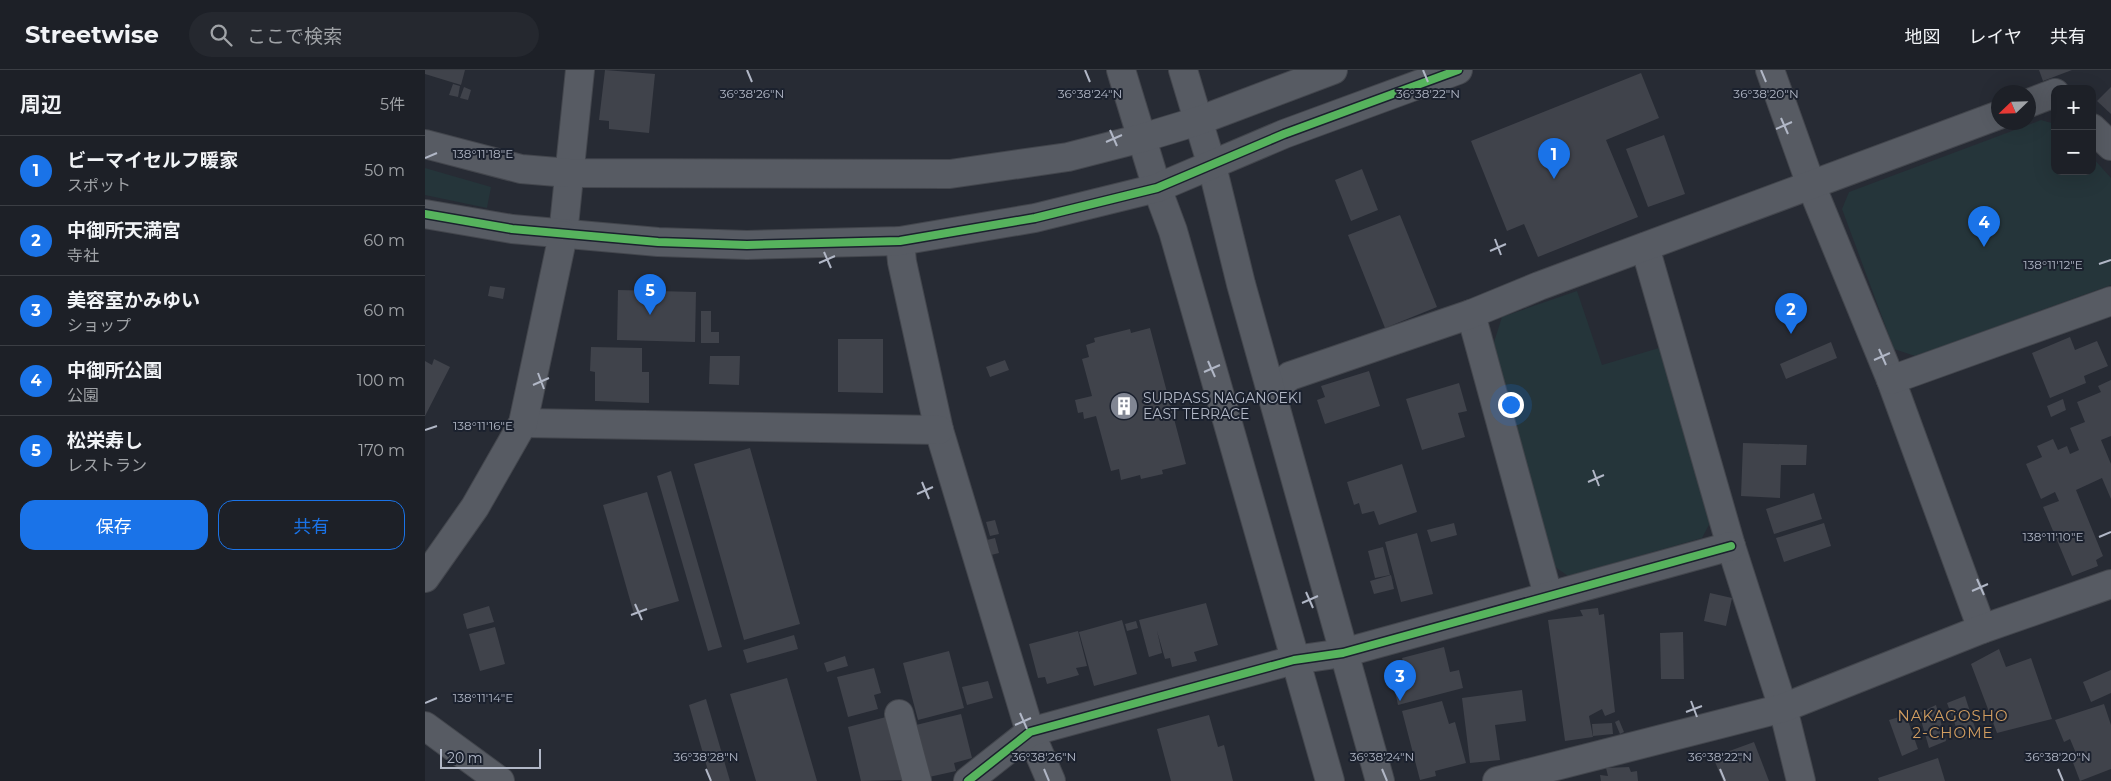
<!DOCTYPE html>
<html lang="ja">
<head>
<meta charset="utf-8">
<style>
	:root { --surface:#1d2027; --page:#25282f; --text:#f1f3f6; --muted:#a0a3a7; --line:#3b3e44; --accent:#1a73e8 }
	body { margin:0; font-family:Montserrat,"Noto Sans JP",sans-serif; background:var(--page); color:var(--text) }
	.controls { position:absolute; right:15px; top:15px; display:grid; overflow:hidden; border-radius:10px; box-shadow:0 5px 20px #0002 }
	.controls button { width:45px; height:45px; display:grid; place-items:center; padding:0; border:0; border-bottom:1px solid var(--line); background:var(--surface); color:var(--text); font:25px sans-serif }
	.compass { position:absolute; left:1566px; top:15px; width:45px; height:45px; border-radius:50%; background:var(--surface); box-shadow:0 5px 20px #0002; rotate:247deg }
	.scale { position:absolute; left:15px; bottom:12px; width:101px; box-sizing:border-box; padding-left:5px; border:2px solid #b1b7c6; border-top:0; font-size:14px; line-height:18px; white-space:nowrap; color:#b1b7c6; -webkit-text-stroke:4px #1b212e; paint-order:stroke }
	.you { position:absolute; left:1085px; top:334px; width:18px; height:18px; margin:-12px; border:4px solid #fff; border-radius:50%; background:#1a73e8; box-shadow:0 0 0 8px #1a73e833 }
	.badge { display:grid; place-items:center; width:32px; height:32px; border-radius:50%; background:var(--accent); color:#fff; font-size:16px; font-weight:700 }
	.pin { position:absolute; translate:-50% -41px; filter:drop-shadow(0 1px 2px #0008) }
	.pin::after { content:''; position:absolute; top:26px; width:18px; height:15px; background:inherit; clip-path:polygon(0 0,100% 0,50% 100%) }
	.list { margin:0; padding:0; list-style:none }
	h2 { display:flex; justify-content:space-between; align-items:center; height:65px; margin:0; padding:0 20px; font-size:21px }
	h2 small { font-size:16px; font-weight:400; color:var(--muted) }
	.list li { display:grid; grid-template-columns:32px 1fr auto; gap:15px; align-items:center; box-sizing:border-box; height:70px; padding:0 20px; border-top:1px solid var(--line) }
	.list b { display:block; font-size:19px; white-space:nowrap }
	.list p { margin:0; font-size:16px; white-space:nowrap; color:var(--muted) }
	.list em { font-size:16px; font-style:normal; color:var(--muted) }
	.actions { display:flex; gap:10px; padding:15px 20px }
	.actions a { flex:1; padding:11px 0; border:1px solid var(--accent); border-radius:15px; text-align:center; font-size:18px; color:var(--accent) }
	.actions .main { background:var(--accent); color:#fff }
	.icon { flex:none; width:28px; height:28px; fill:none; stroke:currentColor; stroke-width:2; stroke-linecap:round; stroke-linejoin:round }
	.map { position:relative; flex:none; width:1686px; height:711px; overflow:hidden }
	header { display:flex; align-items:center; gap:30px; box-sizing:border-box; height:70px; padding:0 25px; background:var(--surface); border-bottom:1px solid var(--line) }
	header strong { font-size:24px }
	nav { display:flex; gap:28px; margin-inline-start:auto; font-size:18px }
	.search { width:350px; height:45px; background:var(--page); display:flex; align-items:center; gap:12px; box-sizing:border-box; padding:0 18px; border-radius:28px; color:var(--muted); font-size:19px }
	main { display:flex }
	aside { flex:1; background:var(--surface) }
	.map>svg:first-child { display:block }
	.green { fill:#25353a }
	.building { fill:#40434b }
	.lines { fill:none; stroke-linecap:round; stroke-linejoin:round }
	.minor-casing { stroke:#43464d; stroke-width:30 }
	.tertiary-casing { stroke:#43464d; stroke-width:30 }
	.minor { stroke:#575b63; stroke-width:28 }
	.tertiary { stroke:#575b63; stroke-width:28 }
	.cycleway-casing { stroke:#1b212e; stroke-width:11 }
	.cycleway { stroke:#56b35d; stroke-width:8 }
	.ticks { fill:none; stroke:#b1b7c6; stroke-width:2 }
	.labels { text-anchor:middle; stroke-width:4; stroke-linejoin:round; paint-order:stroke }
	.poi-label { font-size:14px; fill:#b1b7c6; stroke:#1b212e; text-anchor:start }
	.neighbourhood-label { font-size:15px; letter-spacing:1px; fill:#d19d60; stroke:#1b212e }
	.ticks-label { font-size:12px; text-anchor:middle; fill:#b1b7c6; stroke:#1b212e; stroke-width:4; stroke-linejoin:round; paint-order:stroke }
</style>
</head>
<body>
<header>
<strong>Streetwise</strong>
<div class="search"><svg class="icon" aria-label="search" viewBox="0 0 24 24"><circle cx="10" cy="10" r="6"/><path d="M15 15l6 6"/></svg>ここで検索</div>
<nav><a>地図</a><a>レイヤ</a><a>共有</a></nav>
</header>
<main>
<aside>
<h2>周辺<small>5件</small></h2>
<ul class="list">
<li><span class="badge">1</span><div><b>ビーマイセルフ暖家</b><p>スポット</p></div><em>50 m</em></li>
<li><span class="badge">2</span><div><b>中御所天満宮</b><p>寺社</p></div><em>60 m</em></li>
<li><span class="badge">3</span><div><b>美容室かみゆい</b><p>ショップ</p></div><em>60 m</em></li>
<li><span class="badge">4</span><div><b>中御所公園</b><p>公園</p></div><em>100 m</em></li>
<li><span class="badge">5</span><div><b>松栄寿し</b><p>レストラン</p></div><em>170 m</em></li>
</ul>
<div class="actions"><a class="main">保存</a><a>共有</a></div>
</aside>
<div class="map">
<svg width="1686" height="711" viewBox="0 0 1686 711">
	<rect width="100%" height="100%" fill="#272b34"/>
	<g class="green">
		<polygon points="1616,50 1630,54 1630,101 1667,101 1667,87 1686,108 1686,215 1490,286 1469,279 1417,139 1424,122"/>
		<polygon points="0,98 66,117 62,138 0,125"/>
		<polygon points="1152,221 1177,295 1234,278 1287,449 1277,468 1143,506 1126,494 1069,272 1077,247"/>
	</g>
	<g class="building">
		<polygon points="0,0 40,0 36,15 0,4"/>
		<polygon points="180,0 230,4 224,63 184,59 184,51 174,50"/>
		<polygon points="1614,0 1647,0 1618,11"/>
		<polygon points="1216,3 1234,48 1181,70 1213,147 1113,187 1099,154 1082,161 1046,71"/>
		<polygon points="28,14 35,16 33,27 24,25"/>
		<polygon points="39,17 46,20 43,30 35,28"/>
		<polygon points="1686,17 1686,44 1672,31"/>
		<polygon points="1239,65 1260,124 1223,137 1201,79"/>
		<polygon points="937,99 953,140 926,151 910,110"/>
		<polygon points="975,145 1012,237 960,258 923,165"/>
		<polygon points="65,216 80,218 78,229 63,226"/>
		<polygon points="193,220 271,222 270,272 192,270"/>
		<polygon points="276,241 286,241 286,262 294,262 294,273 276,273"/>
		<polygon points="725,258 761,394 737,400 738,404 716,409 715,405 696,410 694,399 686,401 671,346 659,349 658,342 653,343 650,330 667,326 657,289 664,287 661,275 670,272 669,268 705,259 706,263"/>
		<polygon points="1645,267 1650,280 1672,271 1683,296 1659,306 1661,313 1625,328 1607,283"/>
		<polygon points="413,269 458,269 458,323 413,322"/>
		<polygon points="1406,272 1412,288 1361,309 1355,294"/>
		<polygon points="166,277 217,278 217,302 224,302 224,333 170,331 170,302 165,301"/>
		<polygon points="285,286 315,286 314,315 284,314"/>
		<polygon points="9,289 25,297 0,346 0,291 7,295"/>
		<polygon points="580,290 584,300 565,307 561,297"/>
		<polygon points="944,301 955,336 900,354 892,330 900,327 896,316"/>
		<polygon points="1686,310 1686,366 1676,370 1686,394 1686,429 1677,408 1651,420 1678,486 1671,490 1673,496 1647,506 1618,437 1634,431 1630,422 1616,429 1601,394 1617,387 1612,376 1628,369 1633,380 1642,376 1645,384 1654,380 1645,358 1660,352 1652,332 1676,322 1673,316"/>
		<polygon points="1034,313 1042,341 1033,343 1040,367 997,380 981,329"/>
		<polygon points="1638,329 1641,340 1626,347 1622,336"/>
		<polygon points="1318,373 1382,375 1381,395 1356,395 1355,428 1316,426"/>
		<polygon points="325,378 375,554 319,570 269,394"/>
		<polygon points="977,394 992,442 954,455 949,441 937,444 934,433 929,435 922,412"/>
		<polygon points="246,401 297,577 283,581 232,406"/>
		<polygon points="222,422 254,531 209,544 178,435"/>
		<polygon points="1389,423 1397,449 1349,464 1341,439"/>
		<polygon points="570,450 574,464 565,466 561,452"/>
		<polygon points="1029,453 1032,465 1006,472 1002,460"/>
		<polygon points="1399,453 1406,476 1359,492 1351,468"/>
		<polygon points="992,463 1008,524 976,532 960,472"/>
		<polygon points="570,468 574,483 566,485 562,470"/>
		<polygon points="958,477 965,505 950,508 943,481"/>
		<polygon points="966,505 969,519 949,524 945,511"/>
		<polygon points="1285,523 1307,528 1301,556 1279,551"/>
		<polygon points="781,533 793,575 769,582 772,591 747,597 745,588 740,589 732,561 737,583 724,587 714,550"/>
		<polygon points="64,536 69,552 42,559 38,544"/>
		<polygon points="1173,538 1174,545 1179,544 1190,642 1180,646 1177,639 1164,646 1168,667 1140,671 1123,550 1158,546 1155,540"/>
		<polygon points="697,550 712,604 669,616 654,562"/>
		<polygon points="711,551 713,558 702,561 700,554"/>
		<polygon points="70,557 80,594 55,601 44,564"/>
		<polygon points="653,561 662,596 651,598 654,605 622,614 620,607 613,608 604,574"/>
		<polygon points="1258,562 1259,609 1236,609 1235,563"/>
		<polygon points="369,565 373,579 322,593 318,580"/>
		<polygon points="1019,577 1025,602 1034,600 1038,618 973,635 969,617 980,614 974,595 979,594 977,588"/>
		<polygon points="1574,579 1581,597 1606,588 1627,649 1572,663 1546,594"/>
		<polygon points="524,581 539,638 493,650 478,593"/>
		<polygon points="420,586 423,596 402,602 399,593"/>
		<polygon points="449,598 456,623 449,625 453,639 423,647 412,607"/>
		<polygon points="1686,600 1686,623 1666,632 1658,612"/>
		<polygon points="362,608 392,711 331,711 305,624"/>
		<polygon points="563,611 568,628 542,635 537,617"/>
		<polygon points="1097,620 1101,651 1070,655 1075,690 1045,693 1037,628"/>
		<polygon points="1540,626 1552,664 1536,670 1522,633"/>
		<polygon points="281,629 305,711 286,711 264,635"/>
		<polygon points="1017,631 1024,654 1030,652 1041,693 1010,701 1011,706 995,710 977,641"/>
		<polygon points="1679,634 1686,655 1686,699 1655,711 1647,690 1653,688 1645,669 1639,672 1630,650"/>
		<polygon points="1511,635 1521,671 1504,678 1494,643"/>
		<polygon points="536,644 547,688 529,693 531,701 504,707 491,655"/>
		<polygon points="784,645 793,677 799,675 808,711 746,711 732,659"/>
		<polygon points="1481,645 1493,679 1477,686 1464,650"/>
		<polygon points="461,647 477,710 436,711 423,657"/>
		<polygon points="1194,650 1199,662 1195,664 1190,652"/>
		<polygon points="1187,653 1188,664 1168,666 1167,654"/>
		<polygon points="1329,672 1344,711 1298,711 1288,687"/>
		<polygon points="1513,688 1520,711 1454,711 1453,708"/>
		<polygon points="1204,697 1206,702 1212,701 1213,711 1176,711 1175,705 1183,706 1181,698"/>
	</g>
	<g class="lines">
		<defs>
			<g id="minor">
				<polyline points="1345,0 1386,115 1466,310 1557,559"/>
				<polyline points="1604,33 1630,23"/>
				<polyline points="1667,58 1686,76"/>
				<polyline points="138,165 155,0"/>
				<polyline points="475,171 477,192 514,360 605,662 626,711"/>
				<polyline points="1220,177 1306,476 1358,638 1376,711"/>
				<polyline points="1046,244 1123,525"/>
				<polyline points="1466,310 1686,231"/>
				<polyline points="847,321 865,306 1046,244 1114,216 1574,45"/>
				<polyline points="98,353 514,360"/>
				<polyline points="474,644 492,711"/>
				<polyline points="0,656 75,711"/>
				<polyline points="543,711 605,662 869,590 918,583 1306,476"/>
				<polyline points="1072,711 1358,638 1557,559 1686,514"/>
			</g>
			<g id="tertiary">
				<polyline points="696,0 732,118 748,161 905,711"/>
				<polyline points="758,0 787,96 816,214 955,711"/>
				<polyline points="0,74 96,99 144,103 525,104 643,87 717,68 773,51 908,0"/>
				<polyline points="0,144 87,159 233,172 322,175 475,171 610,148 732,118 859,64 1033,0"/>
				<polyline points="0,508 50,437 98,353 138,165"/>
			</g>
		</defs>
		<use href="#minor" class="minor-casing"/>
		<use href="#tertiary" class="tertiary-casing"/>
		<use href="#minor" class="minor"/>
		<use href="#tertiary" class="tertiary"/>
		<defs>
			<g id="cycleway">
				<polyline points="0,144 87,159 233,172 322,175 475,171 610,148 732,118 859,64 1033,0"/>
				<polyline points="543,711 605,662 869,590 918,583 1306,476"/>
			</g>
		</defs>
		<use href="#cycleway" class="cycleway-casing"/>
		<use href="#cycleway" class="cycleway"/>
	</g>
	<path class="ticks" d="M322,0L327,12M660,0L665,12M998,0L1003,12M1336,0L1341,12M1356,48L1363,64M1351,59L1367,52M685,60L692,76M681,72L697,65M0,88L12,83M1070,169L1076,185M1065,181L1081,174M399,182L406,198M394,193L410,186M1674,194L1686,190M1454,279L1461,295M1449,290L1465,283M783,291L790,307M779,302L795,295M113,303L119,319M108,315L124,308M0,360L12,356M1168,400L1174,416M497,412L504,429M1163,412L1179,405M492,424L508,417M1674,467L1686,462M1552,509L1559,525M1547,521L1563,514M881,522L888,538M877,533L893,526M210,534L217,550M206,545L222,539M1266,631L1272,647M0,633L12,628M1261,642L1277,636M595,643L602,659M590,655L606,648M281,699L286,711M619,699L624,711M957,699L962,711M1295,699L1300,711M1633,699L1638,711"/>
	<defs>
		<symbol id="building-disc" viewBox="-11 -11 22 22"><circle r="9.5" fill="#818693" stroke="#1b212e"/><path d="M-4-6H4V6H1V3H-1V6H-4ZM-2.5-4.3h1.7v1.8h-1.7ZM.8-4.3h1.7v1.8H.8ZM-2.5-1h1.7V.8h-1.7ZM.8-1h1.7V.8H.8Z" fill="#fff"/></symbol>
	</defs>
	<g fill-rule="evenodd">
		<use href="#building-disc" x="683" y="320" width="32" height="32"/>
	</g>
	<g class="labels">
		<g class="poi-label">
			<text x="718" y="333">SURPASS NAGANOEKI<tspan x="718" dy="16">EAST TERRACE</tspan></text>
		</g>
		<g class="neighbourhood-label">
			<text x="1528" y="651">NAKAGOSHO<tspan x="1528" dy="17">2-CHOME</tspan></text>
		</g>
	</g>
	<g class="ticks-label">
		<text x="327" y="28">36°38'26"N</text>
		<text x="665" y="28">36°38'24"N</text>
		<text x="1003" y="28">36°38'22"N</text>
		<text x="1341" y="28">36°38'20"N</text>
		<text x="58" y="88">138°11'18"E</text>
		<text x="1628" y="199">138°11'12"E</text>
		<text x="58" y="360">138°11'16"E</text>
		<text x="1628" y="471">138°11'10"E</text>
		<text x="58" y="632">138°11'14"E</text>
		<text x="281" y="691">36°38'28"N</text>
		<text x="619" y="691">36°38'26"N</text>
		<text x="957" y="691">36°38'24"N</text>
		<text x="1295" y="691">36°38'22"N</text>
		<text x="1633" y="691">36°38'20"N</text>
	</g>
</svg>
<div class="controls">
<button>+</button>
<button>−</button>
</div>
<svg class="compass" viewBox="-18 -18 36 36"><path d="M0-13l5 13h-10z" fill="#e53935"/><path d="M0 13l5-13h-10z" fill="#a0a3a7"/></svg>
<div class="scale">20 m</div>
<div class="you"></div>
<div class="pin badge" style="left:1129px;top:109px">1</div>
<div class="pin badge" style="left:1366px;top:264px">2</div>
<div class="pin badge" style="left:975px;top:631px">3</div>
<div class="pin badge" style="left:1559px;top:177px">4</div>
<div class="pin badge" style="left:225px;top:245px">5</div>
</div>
</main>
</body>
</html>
